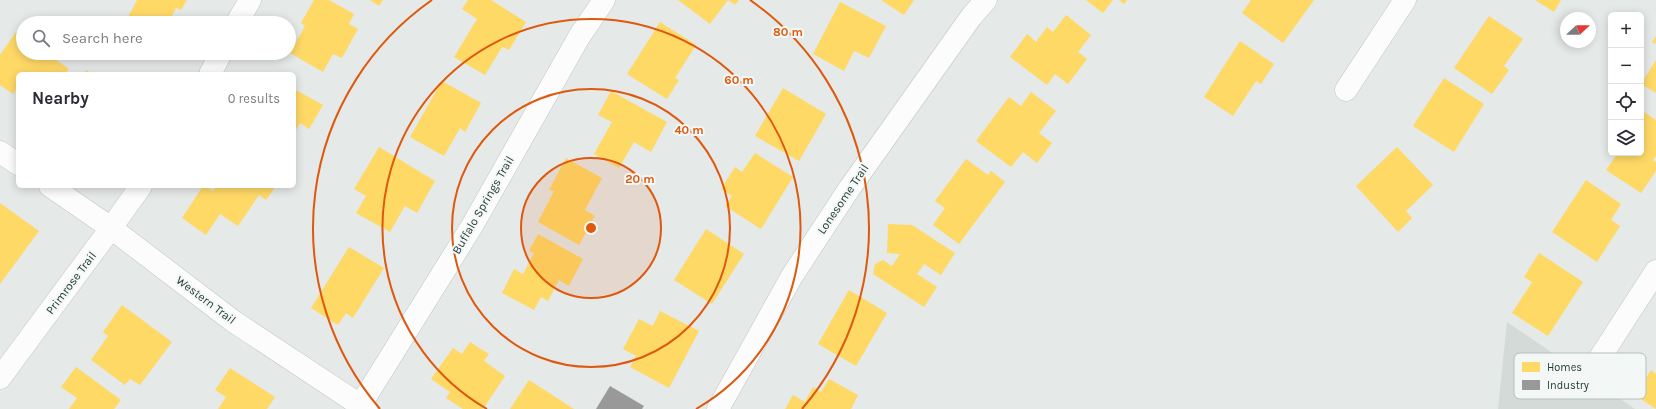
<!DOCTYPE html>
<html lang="en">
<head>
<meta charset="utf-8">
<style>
	:root { --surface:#fff; --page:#f7f7f7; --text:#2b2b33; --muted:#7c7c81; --line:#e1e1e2 }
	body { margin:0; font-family:Karla,sans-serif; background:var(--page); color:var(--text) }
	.controls { position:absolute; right:12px; top:12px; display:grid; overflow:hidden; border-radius:6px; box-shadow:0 2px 10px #0003 }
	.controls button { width:36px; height:36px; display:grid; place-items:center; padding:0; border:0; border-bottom:1px solid var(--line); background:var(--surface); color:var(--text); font:20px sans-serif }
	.compass { position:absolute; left:1560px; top:12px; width:36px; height:36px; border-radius:50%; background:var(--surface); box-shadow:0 2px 10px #0003; rotate:68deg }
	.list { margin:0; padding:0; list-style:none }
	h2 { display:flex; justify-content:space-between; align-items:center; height:52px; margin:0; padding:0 16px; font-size:17px }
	h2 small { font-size:13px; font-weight:400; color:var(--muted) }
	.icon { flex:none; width:22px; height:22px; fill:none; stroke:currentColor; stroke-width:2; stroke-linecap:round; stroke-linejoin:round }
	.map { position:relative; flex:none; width:1656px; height:409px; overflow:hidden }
	.search { position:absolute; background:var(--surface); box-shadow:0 2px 10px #0003; left:16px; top:16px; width:280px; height:44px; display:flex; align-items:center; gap:10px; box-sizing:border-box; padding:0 14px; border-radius:22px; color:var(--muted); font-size:15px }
	.panel { position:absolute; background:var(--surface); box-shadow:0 2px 10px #0003; left:16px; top:72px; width:280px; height:116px; border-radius:6px }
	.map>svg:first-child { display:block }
	.built { fill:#d3dad7 }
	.homes { fill:#ffd966 }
	.industry { fill:#999 }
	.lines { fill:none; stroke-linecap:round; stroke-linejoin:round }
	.minor-casing { stroke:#c2c6c4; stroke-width:23 }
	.minor { stroke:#fbfcfb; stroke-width:22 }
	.ring { fill:none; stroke:#de580e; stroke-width:2 }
	.labels { text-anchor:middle; stroke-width:4; stroke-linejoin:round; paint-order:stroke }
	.street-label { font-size:12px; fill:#243b36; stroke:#f3f8f6 }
	.key { fill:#f3f8f6; stroke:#b5bfbc; stroke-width:1 }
	.key-label { font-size:11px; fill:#243b36 }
	.centre { fill:#de580e; stroke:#f3f8f6; stroke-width:2 }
	.ring-label { font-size:12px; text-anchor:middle; font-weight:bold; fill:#de580e; stroke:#f3f8f6; stroke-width:4; stroke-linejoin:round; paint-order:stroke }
</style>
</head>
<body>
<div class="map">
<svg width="1656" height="409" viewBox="0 0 1656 409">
	<rect width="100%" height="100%" fill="#e5e9e7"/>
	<polygon class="built" points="1507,322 1635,409 1498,409"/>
	<g class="homes">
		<polygon points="137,0 187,0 181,10 176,8 168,23 125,23"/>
		<polygon points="314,0 329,0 354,14 349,24 358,29 342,58 333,54 323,72 290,53 305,26 301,23"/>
		<polygon points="370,0 383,0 379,6"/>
		<polygon points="468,0 491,0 526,22 509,50 502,47 485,75 454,57 477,19 462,9"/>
		<polygon points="678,0 728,0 710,24"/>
		<polygon points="728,0 739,0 735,5"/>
		<polygon points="881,0 914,0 904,15"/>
		<polygon points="1086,0 1113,0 1103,13"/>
		<polygon points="1119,0 1127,0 1124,4"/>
		<polygon points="1251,0 1314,0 1283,43 1242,13"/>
		<polygon points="1535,0 1561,0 1554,12"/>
		<polygon points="840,2 886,26 869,58 854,51 844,71 813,54"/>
		<polygon points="1066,15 1091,35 1078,52 1087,59 1068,84 1055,74 1047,85 1010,57 1027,34 1036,42 1047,27 1053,32"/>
		<polygon points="1489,16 1523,39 1504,66 1509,70 1492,94 1454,68"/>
		<polygon points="660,22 696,45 675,78 679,80 667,99 627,74"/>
		<polygon points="16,32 23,37 23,53 46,53 69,69 65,74 18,74 18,87 13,94 0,85 0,55"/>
		<polygon points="1656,36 1656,44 1652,42"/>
		<polygon points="1240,41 1274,64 1261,84 1256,81 1233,116 1204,97"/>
		<polygon points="1656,60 1656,93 1641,84"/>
		<polygon points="86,70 92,74 84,74"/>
		<polygon points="1444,78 1484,104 1454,152 1413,126"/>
		<polygon points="442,81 481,103 465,132 460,128 444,156 410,137"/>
		<polygon points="783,88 826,114 799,161 755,136"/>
		<polygon points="294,89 323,105 309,129 300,123 294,133"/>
		<polygon points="611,91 667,122 651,152 634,142 619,168 594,154 612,122 598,115"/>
		<polygon points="1031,92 1056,111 1039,133 1052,143 1037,163 1023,152 1011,167 976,141 1009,97 1021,106"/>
		<polygon points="1641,110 1656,120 1656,156 1653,160 1656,162 1656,171 1641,193 1606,170 1618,153 1641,153"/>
		<polygon points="379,147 435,181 417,213 405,206 390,232 356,213 366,196 354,189"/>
		<polygon points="1397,147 1433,185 1406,211 1412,218 1398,232 1356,186"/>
		<polygon points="755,153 793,177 761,229 725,206 732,196 721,189 735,167 742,172"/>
		<polygon points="566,158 602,178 585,210 595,216 579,245 538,222 554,191 549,190"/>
		<polygon points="966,159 988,175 991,171 1005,182 959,244 933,225 945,208 935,201"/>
		<polygon points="1586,180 1621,204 1611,220 1620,226 1597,262 1552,232"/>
		<polygon points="203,186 206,186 213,191 216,186 276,186 266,200 259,195 238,226 220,214 206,235 182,218"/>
		<polygon points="0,203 39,231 0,284"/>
		<polygon points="888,224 912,225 955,253 941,275 924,264 917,274 937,287 924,307 873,274 875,264 883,260 892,266 900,254 887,253"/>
		<polygon points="706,229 744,254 712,304 674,280"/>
		<polygon points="538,234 583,259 569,286 559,280 548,301 541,297 534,310 502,293 514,269 523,274 534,253 529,251"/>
		<polygon points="349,247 384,268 353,318 346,313 338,325 311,308"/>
		<polygon points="1539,253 1583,282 1548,336 1512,313 1532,282 1524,277"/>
		<polygon points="849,290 887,313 856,366 818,344"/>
		<polygon points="122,305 172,342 140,385 130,379 125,385 91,360 108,336 103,332"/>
		<polygon points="660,311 699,331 669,388 630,367 636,356 623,349 639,319 653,326"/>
		<polygon points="470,342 489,354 484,361 505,376 483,409 463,409 446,398 450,392 431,379 453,348 462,354"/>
		<polygon points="76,367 121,400 114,409 69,409 77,398 61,387"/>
		<polygon points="230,368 275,397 267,409 218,409 226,397 215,390"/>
		<polygon points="1651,370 1656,374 1656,409 1635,395"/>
		<polygon points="829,379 858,395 851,409 785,409 793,395 805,402 813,387 821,392"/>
		<polygon points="529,380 574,409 510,409"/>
	</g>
	<polygon class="industry" points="610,386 644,406 642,409 596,409"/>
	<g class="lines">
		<defs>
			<g id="minor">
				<polyline points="237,23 250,0"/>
				<polyline points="210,74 221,53"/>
				<polyline points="1346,90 1405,0"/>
				<polyline points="0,152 18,164"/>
				<polyline points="50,186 111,228 233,321 366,409"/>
				<polyline points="1590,373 1656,271"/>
				<polyline points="0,378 111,228 141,186"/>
				<polyline points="358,409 472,226 579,37 604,0"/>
				<polyline points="718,409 792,276 849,189 971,17 986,0"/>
			</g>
		</defs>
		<use href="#minor" class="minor-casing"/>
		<use href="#minor" class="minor"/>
	</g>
	<circle cx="591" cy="228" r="70" fill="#de580e" fill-opacity=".12"/>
	<g class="ring">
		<circle cx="591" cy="228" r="70"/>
		<circle cx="591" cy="228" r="139"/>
		<path d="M487 409A209 209 0 1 1 696 409"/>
		<path d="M380 409A278 278 0 0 1 432 0M750 0A278 278 0 0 1 802 409"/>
	</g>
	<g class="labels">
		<g class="street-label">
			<text transform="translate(843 199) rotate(-56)" y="4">Lonesome Trail</text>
			<text transform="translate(483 205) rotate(-60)" y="4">Buffalo Springs Trail</text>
			<text transform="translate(71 283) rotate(-53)" y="4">Primrose Trail</text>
			<text transform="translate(206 300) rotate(37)" y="4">Western Trail</text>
		</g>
	</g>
	<rect x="1514" y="353" width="132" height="46" rx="6" class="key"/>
	<rect x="1522" y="362" width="18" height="10" fill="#ffd966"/>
	<rect x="1522" y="380" width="18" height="10" fill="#999"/>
	<g class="key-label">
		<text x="1547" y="371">Homes</text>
		<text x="1547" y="389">Industry</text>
	</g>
	<circle cx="591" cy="228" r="6" class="centre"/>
	<g class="ring-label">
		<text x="788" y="36">80 m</text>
		<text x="739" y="84">60 m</text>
		<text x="689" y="134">40 m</text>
		<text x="640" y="183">20 m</text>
	</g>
</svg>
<div class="controls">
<button>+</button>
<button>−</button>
<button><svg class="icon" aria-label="locate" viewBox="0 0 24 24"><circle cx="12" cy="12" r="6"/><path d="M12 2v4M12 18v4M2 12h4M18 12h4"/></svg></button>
<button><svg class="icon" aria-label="layers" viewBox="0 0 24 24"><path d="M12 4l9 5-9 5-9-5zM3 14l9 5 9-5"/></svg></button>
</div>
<svg class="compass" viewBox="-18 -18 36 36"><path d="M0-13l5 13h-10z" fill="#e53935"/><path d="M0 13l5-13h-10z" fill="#7c7c81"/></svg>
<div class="search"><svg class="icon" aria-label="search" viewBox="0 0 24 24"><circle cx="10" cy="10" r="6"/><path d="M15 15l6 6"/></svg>Search here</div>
<section class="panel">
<h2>Nearby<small>0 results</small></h2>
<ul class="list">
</ul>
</section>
</div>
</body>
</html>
